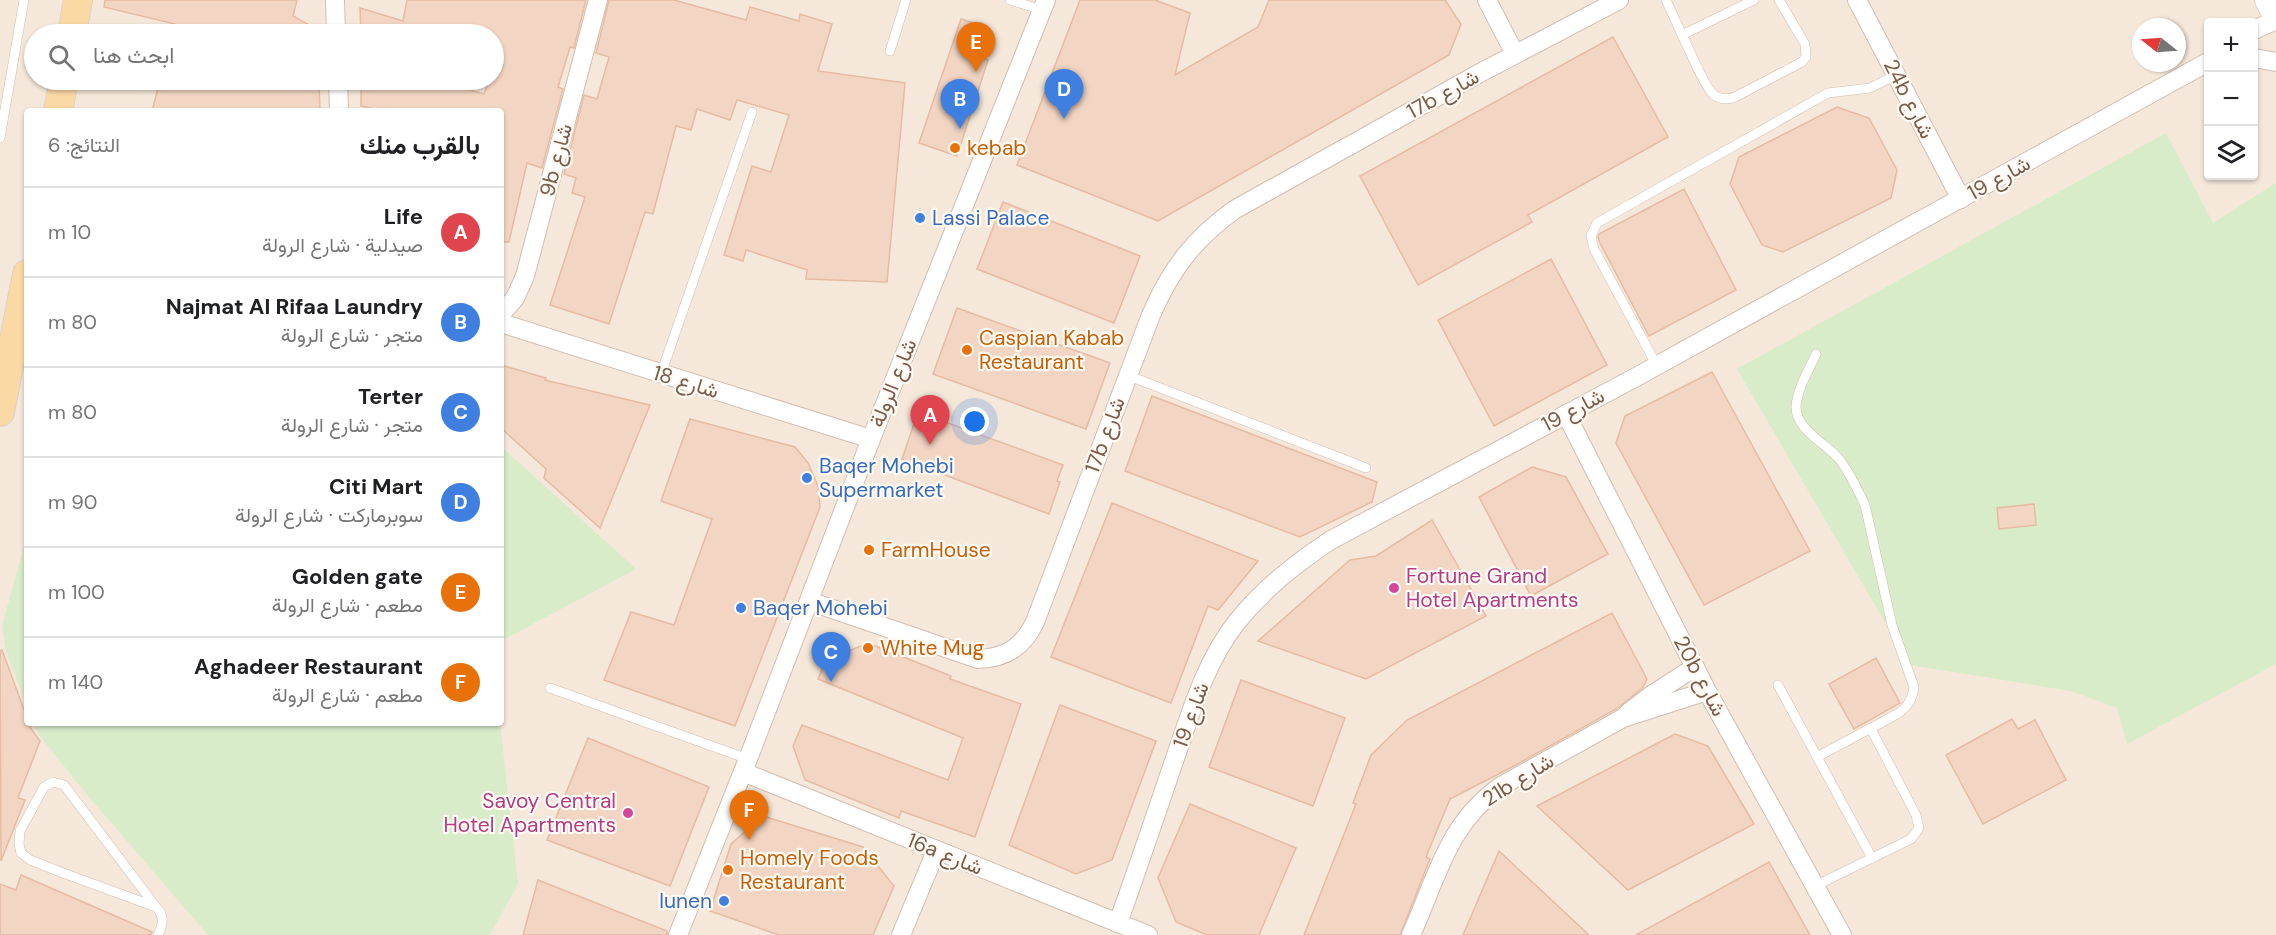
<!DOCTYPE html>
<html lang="ar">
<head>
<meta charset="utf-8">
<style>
	:root { --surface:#fff; --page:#f2f2f2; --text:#202124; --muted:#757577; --line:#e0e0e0; --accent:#e76f51 }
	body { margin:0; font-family:"DM Sans",Vazirmatn,sans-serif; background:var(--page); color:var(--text); direction:rtl }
	.controls { position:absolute; right:18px; top:18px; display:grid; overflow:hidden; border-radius:6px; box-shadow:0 2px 4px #0004 }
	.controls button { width:54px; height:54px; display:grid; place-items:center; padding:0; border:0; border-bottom:2px solid var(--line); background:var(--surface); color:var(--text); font:30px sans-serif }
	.compass { position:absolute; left:2132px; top:18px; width:54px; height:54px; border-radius:50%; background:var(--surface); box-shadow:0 2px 4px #0004; rotate:287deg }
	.you { position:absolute; left:975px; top:422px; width:21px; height:21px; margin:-15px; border:4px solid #fff; border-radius:50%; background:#1a73e8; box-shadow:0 0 0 9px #1a73e833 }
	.badge { display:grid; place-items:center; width:39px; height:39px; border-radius:50%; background:var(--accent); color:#fff; font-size:20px; font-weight:700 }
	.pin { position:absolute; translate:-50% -50px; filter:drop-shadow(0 2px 3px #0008) }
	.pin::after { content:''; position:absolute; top:32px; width:21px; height:18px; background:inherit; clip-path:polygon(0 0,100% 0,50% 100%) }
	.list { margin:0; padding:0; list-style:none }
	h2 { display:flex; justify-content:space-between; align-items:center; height:78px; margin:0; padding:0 24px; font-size:26px }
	h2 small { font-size:20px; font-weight:400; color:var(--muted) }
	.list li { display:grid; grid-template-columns:39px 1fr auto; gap:18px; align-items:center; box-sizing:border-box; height:90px; padding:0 24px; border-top:2px solid var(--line) }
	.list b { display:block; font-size:22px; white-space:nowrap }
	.list p { margin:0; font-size:20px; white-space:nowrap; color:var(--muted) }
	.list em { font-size:20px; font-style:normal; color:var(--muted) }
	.icon { flex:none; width:33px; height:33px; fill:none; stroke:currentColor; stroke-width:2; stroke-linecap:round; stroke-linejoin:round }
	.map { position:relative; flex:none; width:2276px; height:935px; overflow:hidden; direction:ltr }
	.search { position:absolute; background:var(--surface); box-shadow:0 2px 4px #0004; left:24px; top:24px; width:480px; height:66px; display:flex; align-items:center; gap:15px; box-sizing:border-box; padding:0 21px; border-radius:33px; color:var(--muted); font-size:22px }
	.panel { position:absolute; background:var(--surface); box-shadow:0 2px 4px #0004; left:24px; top:108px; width:480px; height:618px; border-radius:6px; direction:rtl }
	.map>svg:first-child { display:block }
	.residential { fill:#f5e8da; fill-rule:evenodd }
	.green { fill:#d8ecc9 }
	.building { fill:#f3d5c3; stroke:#e6bba3; stroke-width:1.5 }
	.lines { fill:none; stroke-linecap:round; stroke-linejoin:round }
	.lane-casing { stroke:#d1beb0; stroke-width:10 }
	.street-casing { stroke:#d1beb0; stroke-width:20 }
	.secondary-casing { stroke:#d6c0b0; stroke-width:27 }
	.primary-casing { stroke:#dad1cd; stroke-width:30 }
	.lane { stroke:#fff; stroke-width:9 }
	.street { stroke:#fff; stroke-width:18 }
	.secondary { stroke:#fff; stroke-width:26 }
	.primary { stroke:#fbd9a5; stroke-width:28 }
	.food-dot { fill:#e8710a; stroke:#fffaf3; stroke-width:2 }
	.shop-dot { fill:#3f7fe0; stroke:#fffaf3; stroke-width:2 }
	.hotel-dot { fill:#d1479c; stroke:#fffaf3; stroke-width:2 }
	.labels { text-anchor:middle; stroke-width:4.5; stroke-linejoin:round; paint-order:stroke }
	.street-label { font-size:21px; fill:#7a5c4d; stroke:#fffaf3 }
	.food-label { font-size:21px; fill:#c56008; stroke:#fffaf3; text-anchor:start }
	.shop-label { font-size:21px; fill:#366cbe; stroke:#fffaf3; text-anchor:start }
	.hotel-label { font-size:21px; fill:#b23c85; stroke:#fffaf3; text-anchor:start }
</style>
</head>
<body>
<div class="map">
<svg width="2276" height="935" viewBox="0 0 2276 935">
	<rect width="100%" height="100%" fill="#fdf6ec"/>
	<path class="residential" d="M0,0H2276V935H0ZM2208,22H2254V176H2208ZM2141,27H2177V63H2141ZM34,34H494V80H34ZM27,111H501V723H27Z"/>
	<g class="green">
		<polygon points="2166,133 2213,223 2276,183 2276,664 2127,744 2117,708 2071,691 1910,665 1737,369"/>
		<polygon points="501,446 636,569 501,641"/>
		<polygon points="27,535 27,706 6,651 2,626"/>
		<polygon points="33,723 500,723 518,884 490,935 208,935 89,797 38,734"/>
	</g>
	<g class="building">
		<polygon points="105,0 297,0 293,16 325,34 172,34 175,24 104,7"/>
		<polygon points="407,0 586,0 574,48 570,47 558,87 563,89 542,168 527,163 509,242 501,242 501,111 382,111 361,106 361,80 434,80 484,94 489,80 494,80 494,34 361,34 360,8 403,21"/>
		<polygon points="609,0 674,0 746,20 750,7 799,21 800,14 832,24 818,71 905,83 887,282 806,279 807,270 746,250 743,261 724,255 752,166 771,172 789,115 737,100 730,120 697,109 691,130 676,126 653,214 645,212 609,324 550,305 585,197 572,193 576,178 564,174 584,95 597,99 609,57 596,53"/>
		<polygon points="1080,0 1155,0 1190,13 1175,75 1258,27 1269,0 1445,0 1461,24 1449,55 1158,221 1017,165"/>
		<polygon points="961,19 981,25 972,54 988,60 957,156 919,143"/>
		<polygon points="1613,37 1668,137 1528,215 1532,222 1418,285 1360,176"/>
		<polygon points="160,80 319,80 320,111 152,111"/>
		<polygon points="1837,107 1869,118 1897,170 1891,198 1783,252 1762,245 1730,184 1739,157"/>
		<polygon points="1684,189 1736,290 1649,336 1600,243 1598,237 1599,234"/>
		<polygon points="1003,202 1140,256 1114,323 977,269"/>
		<polygon points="1551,259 1607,365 1494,426 1438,320"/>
		<polygon points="957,308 1110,363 1086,429 933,374"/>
		<polygon points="501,365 546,378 545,380 650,405 600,528 544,478 546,469 501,428"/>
		<polygon points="1712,372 1810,551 1704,605 1616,443 1625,416"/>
		<polygon points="1152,396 1377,482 1372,502 1300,537 1125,471"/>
		<polygon points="918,412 1063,465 1057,481 1060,482 1049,514 902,459"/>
		<polygon points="690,419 795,447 808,463 818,486 820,507 735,726 604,680 631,612 674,625 712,519 661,501"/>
		<polygon points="1532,467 1566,477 1608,554 1531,596 1479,497"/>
		<polygon points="1112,503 1258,561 1218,610 1208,606 1171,703 1051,657"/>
		<polygon points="2034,504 2036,525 1999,529 1997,508"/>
		<polygon points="1432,520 1486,616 1366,679 1258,641 1350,560 1376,556"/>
		<polygon points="1612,613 1647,679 1643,687 1618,708 1514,766 1450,799 1426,857 1430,859 1400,935 1304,935 1356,804 1353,803 1371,755 1407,720"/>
		<polygon points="868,643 951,676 950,679 1021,704 975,837 901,811 899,818 805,780 793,746 802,725 948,780 963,738 818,679 826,660"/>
		<polygon points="2,650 27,718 27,723 40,741 18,798 25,800 1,861 0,651"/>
		<polygon points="1876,658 1900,703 1854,729 1829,684"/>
		<polygon points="1241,680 1345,718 1313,806 1209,767"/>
		<polygon points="1060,705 1156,741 1112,860 1076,874 1009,845"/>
		<polygon points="2012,719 2018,729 2035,720 2066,780 1983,824 1946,755"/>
		<polygon points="1675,734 1708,746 1754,824 1628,890 1537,806"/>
		<polygon points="588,738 709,787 670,886 547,840"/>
		<polygon points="1190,804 1296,848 1259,935 1207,935 1176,922 1158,878"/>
		<polygon points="763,816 863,847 894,886 873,935 779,935 710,911 731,844"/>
		<polygon points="1499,851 1589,935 1463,935"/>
		<polygon points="1769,862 1810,935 1636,935"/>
		<polygon points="21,875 152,932 151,935 0,935 0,884 16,890"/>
		<polygon points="538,880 667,931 667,935 523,935"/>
	</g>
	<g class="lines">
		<defs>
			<g id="lane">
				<polyline points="1010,0 1042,10"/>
				<polyline points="1666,0 1682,35"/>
				<path d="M1754,0L1682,35C1689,48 1703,85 1713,94C1720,100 1727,100 1735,97L1802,62L1806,57L1805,44L1779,0"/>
				<polyline points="890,51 906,0"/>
				<polyline points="0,138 24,0"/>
				<path d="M1816,354C1809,370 1797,389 1796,407C1796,430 1827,444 1840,460C1850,474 1858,490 1865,505L1892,625L1914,687C1912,699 1909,705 1899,713L1817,757"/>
				<polyline points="1657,366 1594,249 1591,236 1597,223 1828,93 1870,88 1896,75"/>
				<polyline points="661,374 752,112"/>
				<polyline points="1127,375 1366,468"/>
				<polyline points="1778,685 1872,858"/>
				<polyline points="550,688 748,759"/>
				<polyline points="1815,886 1911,839 1919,828 1916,815 1871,729"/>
				<path d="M156,907L64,785L53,782L44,787L20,831L19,844L21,853L30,860L63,873L156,907C165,916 163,924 158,935"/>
			</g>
			<g id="street">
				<polyline points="335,0 336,34"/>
				<polyline points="1487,0 1515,54"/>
				<polyline points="1857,0 1961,199"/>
				<polyline points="2254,30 2276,20"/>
				<polyline points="2254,58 2276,62"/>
				<polyline points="338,80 339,111"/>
				<polyline points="501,314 515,298 525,276 598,0"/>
				<polyline points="501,323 871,439"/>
				<polyline points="1566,414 1707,691 1842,935"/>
				<path d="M809,601L978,659C1006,658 1023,647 1035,622L1151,315C1171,269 1193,240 1234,210L1478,74L1619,0"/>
				<polyline points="1628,713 1650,696 1695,667"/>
				<polyline points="743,772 1148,935"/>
				<path d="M1118,923C1137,870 1155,817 1173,764C1190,716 1204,664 1236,623C1263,589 1295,564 1331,540L1638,376L2208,62"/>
				<polyline points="678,935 748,759 871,439 1046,0"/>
				<polyline points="901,935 936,851"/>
				<path d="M1411,935C1437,878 1447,824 1501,786L1623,718L1707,691"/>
			</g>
			<polyline id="secondary" points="2268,0 2276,16"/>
			<g id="primary">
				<polyline points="72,34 78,0"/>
				<polyline points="58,111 64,80"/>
				<polyline points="0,412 27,274"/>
			</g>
		</defs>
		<use href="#lane" class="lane-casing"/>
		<use href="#street" class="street-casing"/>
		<use href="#secondary" class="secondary-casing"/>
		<use href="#primary" class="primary-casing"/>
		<use href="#lane" class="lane"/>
		<use href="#street" class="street"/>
		<use href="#secondary" class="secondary"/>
		<use href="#primary" class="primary"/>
	</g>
	<g class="food-dot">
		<circle cx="955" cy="148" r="6"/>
		<circle cx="967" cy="350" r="6"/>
		<circle cx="869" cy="550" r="6"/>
		<circle cx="868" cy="648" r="6"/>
		<circle cx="728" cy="870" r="6"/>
	</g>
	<g class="shop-dot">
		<circle cx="920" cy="218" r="6"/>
		<circle cx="807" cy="478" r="6"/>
		<circle cx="741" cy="608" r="6"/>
		<circle cx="724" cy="901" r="6"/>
	</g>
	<g class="hotel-dot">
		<circle cx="1394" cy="588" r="6"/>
		<circle cx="628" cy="813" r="6"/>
	</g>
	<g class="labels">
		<g class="street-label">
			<text transform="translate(1443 94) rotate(-29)" y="7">17b شارع</text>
			<text transform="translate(1909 99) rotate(63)" y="7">24b شارع</text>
			<text transform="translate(556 160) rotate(-75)" y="7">9b شارع</text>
			<text transform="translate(1999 178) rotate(-29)" y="7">شارع 19</text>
			<text transform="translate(686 382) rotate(17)" y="7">شارع 18</text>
			<text transform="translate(893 383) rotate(-68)" y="7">شارع الرولة</text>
			<text transform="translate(1573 410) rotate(-28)" y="7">شارع 19</text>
			<text transform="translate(1105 435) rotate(-70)" y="7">17b شارع</text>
			<text transform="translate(1700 676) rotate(62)" y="7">20b شارع</text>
			<text transform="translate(1191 715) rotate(-70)" y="7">شارع 19</text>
			<text transform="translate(1518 780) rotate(-32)" y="7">21b شارع</text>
			<text transform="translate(945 854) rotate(22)" y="7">16a شارع</text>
		</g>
		<g class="food-label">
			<text x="967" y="155">kebab</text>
			<text x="979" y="345">Caspian Kabab<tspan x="979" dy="24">Restaurant</tspan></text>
			<text x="881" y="557">FarmHouse</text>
			<text x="880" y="655">White Mug</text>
			<text x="740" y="865">Homely Foods<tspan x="740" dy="24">Restaurant</tspan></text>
		</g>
		<g class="shop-label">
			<text x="932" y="225">Lassi Palace</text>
			<text x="819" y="473">Baqer Mohebi<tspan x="819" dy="24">Supermarket</tspan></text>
			<text x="753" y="615">Baqer Mohebi</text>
			<text x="712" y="908" text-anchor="end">lunen</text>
		</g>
		<g class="hotel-label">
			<text x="1406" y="583">Fortune Grand<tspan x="1406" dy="24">Hotel Apartments</tspan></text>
			<text x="616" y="808" text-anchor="end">Savoy Central<tspan x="616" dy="24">Hotel Apartments</tspan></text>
		</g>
	</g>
</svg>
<div class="controls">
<button>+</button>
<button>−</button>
<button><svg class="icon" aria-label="layers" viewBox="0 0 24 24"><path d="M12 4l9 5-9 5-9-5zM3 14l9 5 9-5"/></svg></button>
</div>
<svg class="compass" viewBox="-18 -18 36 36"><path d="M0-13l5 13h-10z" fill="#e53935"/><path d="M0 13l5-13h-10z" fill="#757577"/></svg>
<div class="you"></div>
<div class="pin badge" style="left:930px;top:445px;background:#e0444e">A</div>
<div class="pin badge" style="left:960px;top:129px;background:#3f7fe0">B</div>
<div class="pin badge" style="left:831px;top:682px;background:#3f7fe0">C</div>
<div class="pin badge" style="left:1064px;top:119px;background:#3f7fe0">D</div>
<div class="pin badge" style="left:976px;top:72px;background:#e8710a">E</div>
<div class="pin badge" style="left:749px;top:840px;background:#e8710a">F</div>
<div class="search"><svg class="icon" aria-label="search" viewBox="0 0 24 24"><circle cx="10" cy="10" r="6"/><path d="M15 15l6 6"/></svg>ابحث هنا</div>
<section class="panel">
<h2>بالقرب منك<small>النتائج: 6</small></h2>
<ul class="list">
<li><span class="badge" style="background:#e0444e">A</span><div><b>Life</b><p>صيدلية · شارع الرولة</p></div><em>10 m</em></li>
<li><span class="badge" style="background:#3f7fe0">B</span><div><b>Najmat Al Rifaa Laundry</b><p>متجر · شارع الرولة</p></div><em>80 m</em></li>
<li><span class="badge" style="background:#3f7fe0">C</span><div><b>Terter</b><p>متجر · شارع الرولة</p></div><em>80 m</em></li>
<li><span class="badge" style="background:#3f7fe0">D</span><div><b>Citi Mart</b><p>سوبرماركت · شارع الرولة</p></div><em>90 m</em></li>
<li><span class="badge" style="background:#e8710a">E</span><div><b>Golden gate</b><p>مطعم · شارع الرولة</p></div><em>100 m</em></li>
<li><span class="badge" style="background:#e8710a">F</span><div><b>Aghadeer Restaurant</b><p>مطعم · شارع الرولة</p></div><em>140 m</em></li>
</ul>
</section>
</div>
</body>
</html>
